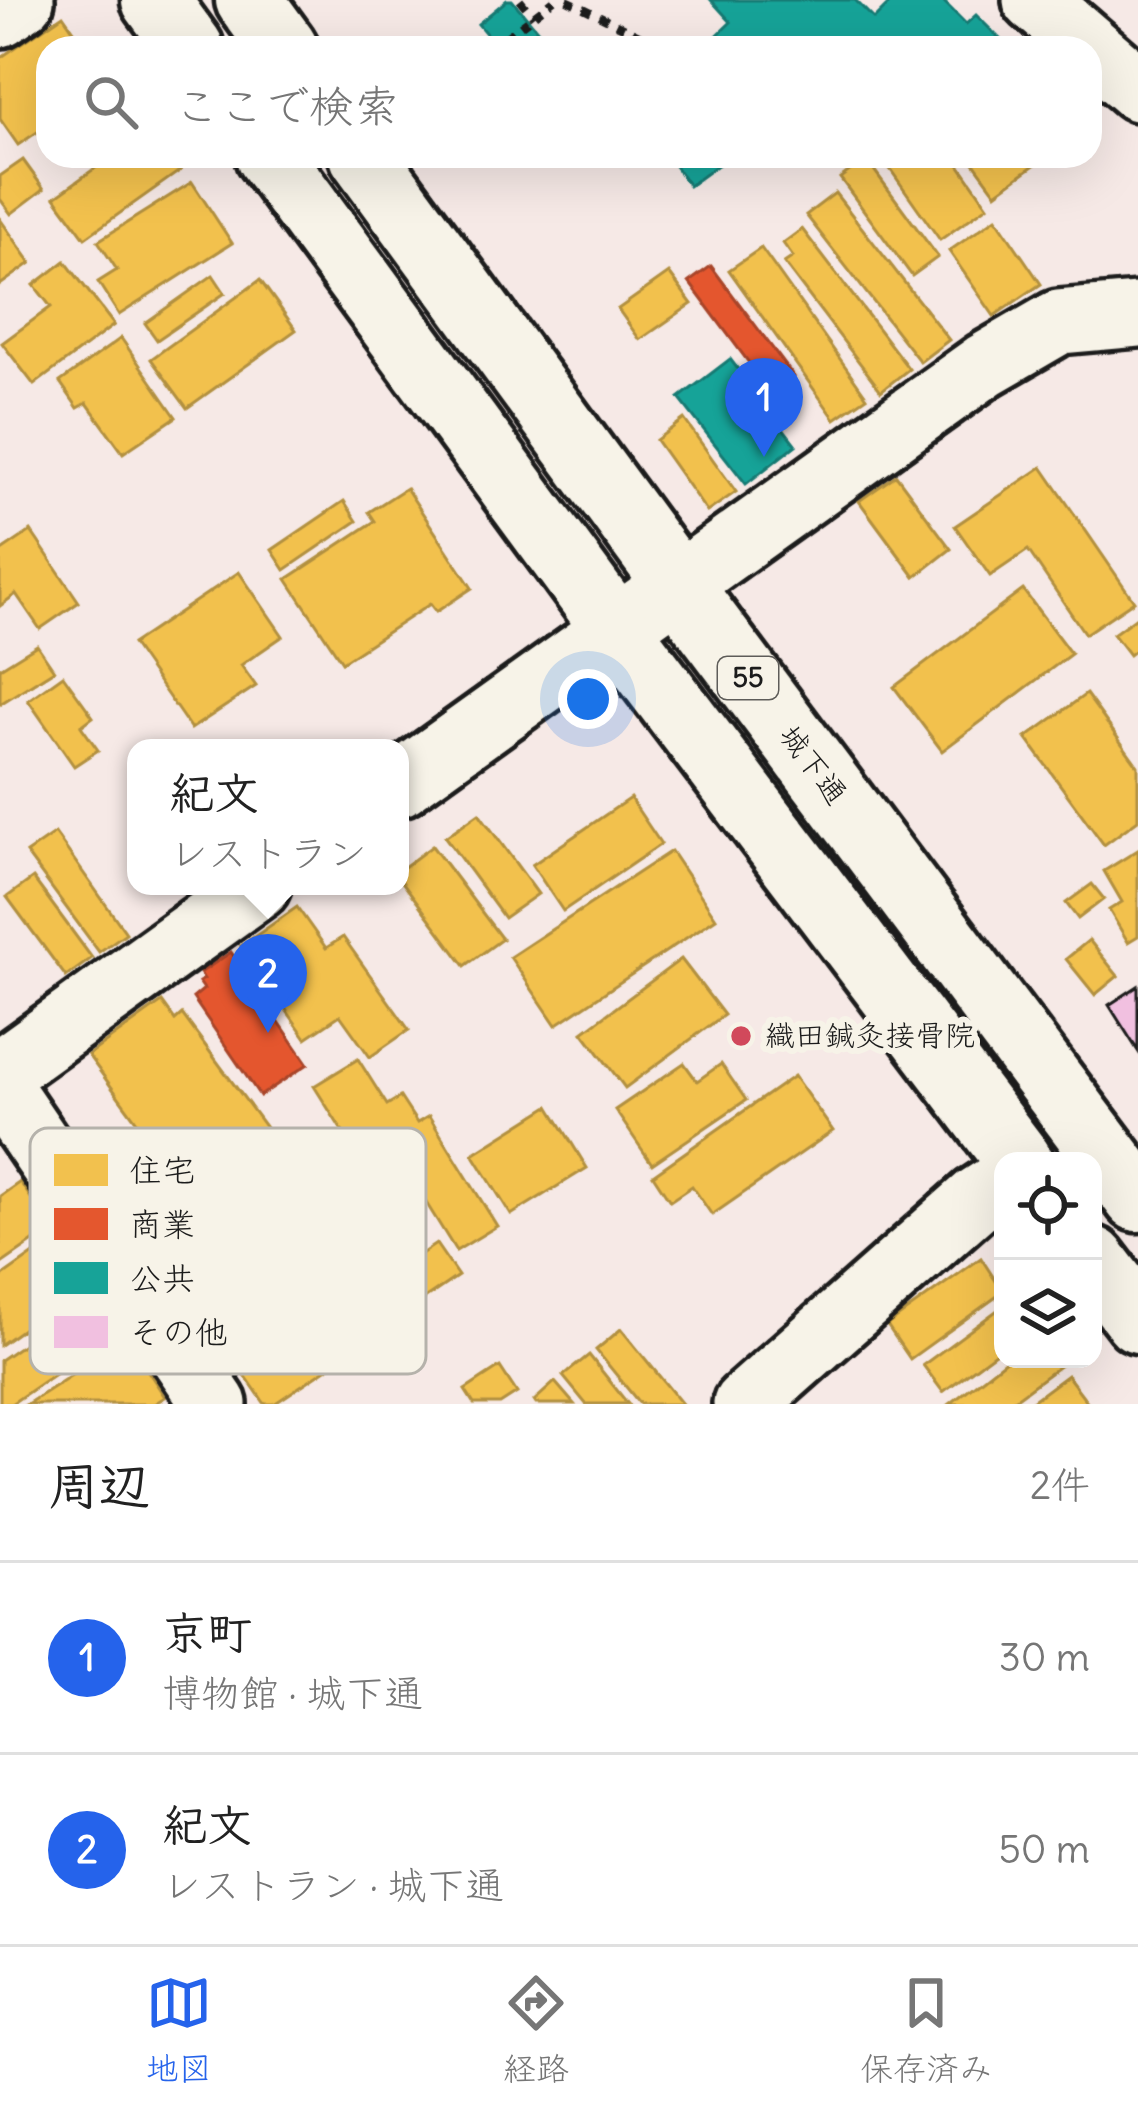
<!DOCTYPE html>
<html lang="ja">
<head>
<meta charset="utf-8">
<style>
	:root { --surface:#fff; --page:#f2f2f2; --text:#222; --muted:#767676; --line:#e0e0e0; --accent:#2563eb }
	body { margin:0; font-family:Delius,"Klee One",sans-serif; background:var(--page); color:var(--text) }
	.controls { position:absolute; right:36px; bottom:36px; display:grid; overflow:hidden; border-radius:24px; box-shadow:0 12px 48px #0002 }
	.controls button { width:108px; height:108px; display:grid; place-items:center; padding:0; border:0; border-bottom:3px solid var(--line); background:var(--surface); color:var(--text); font:60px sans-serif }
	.you { position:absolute; left:588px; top:699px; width:42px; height:42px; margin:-30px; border:9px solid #fff; border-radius:50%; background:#1a73e8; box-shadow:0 0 0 18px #1a73e833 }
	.badge { display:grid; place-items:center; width:78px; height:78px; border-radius:50%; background:var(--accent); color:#fff; font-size:39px; font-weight:700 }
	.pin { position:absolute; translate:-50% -99px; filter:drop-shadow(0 3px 6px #0008) }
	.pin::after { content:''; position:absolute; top:63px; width:42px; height:36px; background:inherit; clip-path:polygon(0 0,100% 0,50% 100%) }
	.popup { position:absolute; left:127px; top:739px; width:282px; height:156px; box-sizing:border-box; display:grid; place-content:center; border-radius:24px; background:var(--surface); filter:drop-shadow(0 3px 9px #0005); font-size:39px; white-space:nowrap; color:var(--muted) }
	.popup b { font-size:45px; color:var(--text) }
	.popup::after { content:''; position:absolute; left:50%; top:100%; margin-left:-24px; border:24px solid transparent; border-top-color:var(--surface) }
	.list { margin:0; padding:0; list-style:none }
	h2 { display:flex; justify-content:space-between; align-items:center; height:156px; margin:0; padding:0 48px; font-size:51px }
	h2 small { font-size:39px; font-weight:400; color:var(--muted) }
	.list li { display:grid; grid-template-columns:78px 1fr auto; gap:36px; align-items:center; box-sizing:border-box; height:192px; padding:0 48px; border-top:3px solid var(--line) }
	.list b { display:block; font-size:45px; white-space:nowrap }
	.list p { margin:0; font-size:39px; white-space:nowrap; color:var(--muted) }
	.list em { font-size:39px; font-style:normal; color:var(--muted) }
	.icon { flex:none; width:66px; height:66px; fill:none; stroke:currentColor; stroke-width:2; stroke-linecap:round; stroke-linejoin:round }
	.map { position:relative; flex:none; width:1138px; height:1404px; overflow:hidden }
	.search { position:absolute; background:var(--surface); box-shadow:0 12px 48px #0002; left:36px; right:36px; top:36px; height:132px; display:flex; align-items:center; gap:30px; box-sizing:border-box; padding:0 42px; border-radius:36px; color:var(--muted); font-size:45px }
	.sheet { height:540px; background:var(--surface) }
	nav { display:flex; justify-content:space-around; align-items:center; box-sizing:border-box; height:168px; border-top:3px solid var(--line); background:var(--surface); font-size:33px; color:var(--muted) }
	nav a { display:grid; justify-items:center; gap:6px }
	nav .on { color:var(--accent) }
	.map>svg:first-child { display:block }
	.homes { fill:#f2c14e; stroke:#b2903f; stroke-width:3 }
	.shops { fill:#e4572e; stroke:#a84529; stroke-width:3 }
	.public { fill:#17a398; stroke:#187a73; stroke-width:3 }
	.building { fill:#f1c0e0; stroke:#1c1c1c; stroke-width:3 }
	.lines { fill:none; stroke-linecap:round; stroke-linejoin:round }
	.street-casing { stroke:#1c1c1c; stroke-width:72 }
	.primary-casing { stroke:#1c1c1c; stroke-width:75 }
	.path { stroke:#1c1c1c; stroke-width:8; stroke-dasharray:9 9; stroke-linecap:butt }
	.street { stroke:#f7f3e8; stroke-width:63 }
	.primary { stroke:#f7f3e8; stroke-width:66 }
	.poi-dot { fill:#d1495b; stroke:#f7f3e8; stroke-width:4.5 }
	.labels { text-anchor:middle; stroke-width:12; stroke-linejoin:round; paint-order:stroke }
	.shield { fill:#f7f3e8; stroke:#5e5c59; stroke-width:3 }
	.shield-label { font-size:27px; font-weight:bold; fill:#1c1c1c }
	.street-label { font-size:30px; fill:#1c1c1c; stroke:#f7f3e8 }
	.poi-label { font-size:30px; fill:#1c1c1c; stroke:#f7f3e8; text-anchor:start }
	.key { fill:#f7f3e8; stroke:#b5b2ab; stroke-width:3 }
	.key-label { font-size:33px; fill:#1c1c1c }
</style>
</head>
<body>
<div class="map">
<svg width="1138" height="1404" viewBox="0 0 1138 1404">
	<rect width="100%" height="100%" fill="#f6e9e6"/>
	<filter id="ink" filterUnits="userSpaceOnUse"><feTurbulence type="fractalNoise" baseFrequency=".00833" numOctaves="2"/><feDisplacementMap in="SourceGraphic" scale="24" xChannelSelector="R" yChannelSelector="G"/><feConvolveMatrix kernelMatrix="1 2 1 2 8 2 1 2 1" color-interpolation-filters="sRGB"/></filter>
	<g filter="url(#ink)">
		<g class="homes">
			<polygon points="63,15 86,48 48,48 48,125 18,145 0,119 0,58"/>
			<polygon points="112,156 171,156 181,170 85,238 55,197"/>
			<polygon points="881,156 953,156 988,206 940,240"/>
			<polygon points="969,156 1043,156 1044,158 996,193"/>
			<polygon points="866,159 938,257 912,276 840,178"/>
			<polygon points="23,160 44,189 11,214 0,199 0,176"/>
			<polygon points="192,182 232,243 119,315 98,282 117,270 98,241"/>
			<polygon points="835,193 949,340 920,362 806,215"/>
			<polygon points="996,218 1041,284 994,316 949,251"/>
			<polygon points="0,219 31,263 0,285"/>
			<polygon points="802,229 909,369 881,391 784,263 793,257 783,243"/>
			<polygon points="761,248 867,397 835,419 729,270"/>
			<polygon points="65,261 114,325 34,385 2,343 51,307 34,285"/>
			<polygon points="669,273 692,304 640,340 618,309"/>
			<polygon points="213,275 225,293 157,340 145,323"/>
			<polygon points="260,280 296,330 187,408 151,359"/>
			<polygon points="121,338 176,417 123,453 87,403 78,408 60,382"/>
			<polygon points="684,419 736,492 707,512 656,440"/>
			<polygon points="1042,467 1134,601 1085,634 1028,550 990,576 955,526"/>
			<polygon points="896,475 951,549 915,577 859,501"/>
			<polygon points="406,488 472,588 436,612 430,604 342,662 287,579 375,521 369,512"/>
			<polygon points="344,501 357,521 285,570 272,550"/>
			<polygon points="31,531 79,602 40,629 16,594 0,606 0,552"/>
			<polygon points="239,572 283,636 241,665 256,686 191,729 132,644"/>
			<polygon points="1023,590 1071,654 942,751 894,687"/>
			<polygon points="1138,616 1138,648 1129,655 1113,634"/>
			<polygon points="37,645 54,670 0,704 0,668"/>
			<polygon points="63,675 93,717 81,726 98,750 74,766 28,700"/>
			<polygon points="1086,694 1138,766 1138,820 1104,845 1026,738"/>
			<polygon points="630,798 661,844 563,911 532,865"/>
			<polygon points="479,813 538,894 504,918 445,837"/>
			<polygon points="55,833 126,933 99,952 26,853"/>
			<polygon points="432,846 502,939 465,966 400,879 400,870"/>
			<polygon points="1138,850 1138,936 1128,942 1109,910 1122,902 1104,871"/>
			<polygon points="671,851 716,918 556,1025 510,957"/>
			<polygon points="33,878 92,958 66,977 7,897"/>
			<polygon points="1092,884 1104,899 1078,919 1066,903"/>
			<polygon points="297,907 326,948 343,937 409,1030 370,1057 340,1015 306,1038 241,946"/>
			<polygon points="1089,940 1118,976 1095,995 1066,959"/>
			<polygon points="681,959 724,1015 625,1088 583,1032"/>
			<polygon points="162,1002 175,1020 182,1014 289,1159 208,1219 88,1055"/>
			<polygon points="358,1059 387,1105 400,1097 417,1123 429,1116 497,1226 456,1251 399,1159 371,1177 314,1086"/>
			<polygon points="684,1063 697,1081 721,1064 746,1100 652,1164 615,1110"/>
			<polygon points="794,1076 833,1131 712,1215 692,1186 670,1201 653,1175"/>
			<polygon points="549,1106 587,1168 511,1215 473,1154"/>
			<polygon points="294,1171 314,1199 189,1287 169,1258"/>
			<polygon points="20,1182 52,1229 0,1265 0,1196"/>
			<polygon points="58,1237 90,1281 0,1345 0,1278"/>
			<polygon points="436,1244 458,1276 348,1351 325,1318"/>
			<polygon points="981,1258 1003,1292 910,1359 887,1325"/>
			<polygon points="315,1268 335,1297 240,1366 219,1338"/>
			<polygon points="96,1294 120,1329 11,1404 0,1404 0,1360"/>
			<polygon points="1003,1306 1003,1347 943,1392 923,1365"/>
			<polygon points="316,1328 338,1361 274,1404 265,1404 245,1375"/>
			<polygon points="621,1329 682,1404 640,1404 596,1350"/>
			<polygon points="127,1339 165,1397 154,1404 27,1404"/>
			<polygon points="589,1355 628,1404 586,1404 563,1376"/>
			<polygon points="1007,1359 1056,1359 1061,1365 1008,1404 950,1404"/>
			<polygon points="500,1367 517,1393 500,1404 474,1404 465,1390"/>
			<polygon points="1067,1375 1089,1404 1028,1404"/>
			<polygon points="555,1382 574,1404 536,1404 534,1401"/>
		</g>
		<g class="shops">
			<polygon points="711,266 794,377 772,394 689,282"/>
			<polygon points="231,952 308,1064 260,1096 193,998 204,989 199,982 204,979 200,973"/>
		</g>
		<g class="public">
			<polygon points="507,0 512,0 547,41 538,48 498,48 478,24"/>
			<polygon points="711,0 855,0 874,19 893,0 942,0 966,24 976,15 1009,48 704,48 731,22"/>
			<polygon points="668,156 714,156 719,164 689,186"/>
			<polygon points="730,359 796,445 746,484 679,398"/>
		</g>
		<polygon class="building" points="1138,986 1138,1051 1109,1005"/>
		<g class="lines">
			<defs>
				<g id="street">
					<polyline points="1035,0 1138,89"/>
					<polyline points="0,15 22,0"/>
					<polyline points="400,784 985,365 1059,322 1138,315"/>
					<polyline points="0,1072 258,886"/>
					<polyline points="0,1088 215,1404"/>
					<polyline points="745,1404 977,1199 1003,1182"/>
				</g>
				<g id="primary">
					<polyline points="155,0 190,48"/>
					<polyline points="249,0 284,48"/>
					<polyline points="269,156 616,629 1019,1161"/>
					<polyline points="363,156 677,584 1138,1198"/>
					<polyline points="1093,1260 1138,1319"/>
				</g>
			</defs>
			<use href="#street" class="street-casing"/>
			<use href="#primary" class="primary-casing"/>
			<g class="path">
				<polyline points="520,0 533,16"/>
				<polyline points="567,0 666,48"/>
				<polyline points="492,48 554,0"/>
			</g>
			<use href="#street" class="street"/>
			<use href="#primary" class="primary"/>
		</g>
	</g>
	<circle class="poi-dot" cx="741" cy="1036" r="12"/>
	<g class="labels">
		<rect class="shield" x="718" y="657" width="60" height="42" rx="9"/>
		<g class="shield-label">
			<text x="748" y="687">55</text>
		</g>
		<g class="street-label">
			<text transform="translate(813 765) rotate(53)" y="10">城下通</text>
		</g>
		<g class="poi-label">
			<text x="765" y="1046">織田鍼灸接骨院</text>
		</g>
	</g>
	<rect x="30" y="1128" width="396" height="246" rx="18" class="key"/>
	<rect x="54" y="1154" width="54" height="32" fill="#f2c14e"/>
	<rect x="54" y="1208" width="54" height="32" fill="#e4572e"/>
	<rect x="54" y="1262" width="54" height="32" fill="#17a398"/>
	<rect x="54" y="1316" width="54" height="32" fill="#f1c0e0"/>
	<g class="key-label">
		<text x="129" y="1182">住宅</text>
		<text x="129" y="1236">商業</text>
		<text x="129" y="1290">公共</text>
		<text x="129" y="1344">その他</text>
	</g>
</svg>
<div class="controls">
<button><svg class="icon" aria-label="locate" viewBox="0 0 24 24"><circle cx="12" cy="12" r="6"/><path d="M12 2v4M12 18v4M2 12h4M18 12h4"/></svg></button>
<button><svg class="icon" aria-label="layers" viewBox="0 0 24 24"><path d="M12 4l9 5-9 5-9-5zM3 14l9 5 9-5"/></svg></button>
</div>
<div class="you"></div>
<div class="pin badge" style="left:764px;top:457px">1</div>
<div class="pin badge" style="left:268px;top:1033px">2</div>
<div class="popup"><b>紀文</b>レストラン</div>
<div class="search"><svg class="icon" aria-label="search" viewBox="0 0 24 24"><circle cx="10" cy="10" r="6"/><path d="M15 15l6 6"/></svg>ここで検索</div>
</div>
<section class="sheet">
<h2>周辺<small>2件</small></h2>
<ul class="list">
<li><span class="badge">1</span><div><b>京町</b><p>博物館 · 城下通</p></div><em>30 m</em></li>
<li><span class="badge">2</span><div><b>紀文</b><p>レストラン · 城下通</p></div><em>50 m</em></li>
</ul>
</section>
<nav>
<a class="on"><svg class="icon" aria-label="map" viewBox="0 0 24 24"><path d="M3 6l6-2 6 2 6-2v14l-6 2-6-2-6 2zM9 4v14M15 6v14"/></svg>地図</a>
<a><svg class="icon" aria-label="directions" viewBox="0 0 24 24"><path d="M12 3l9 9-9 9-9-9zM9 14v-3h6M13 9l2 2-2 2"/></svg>経路</a>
<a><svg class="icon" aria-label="saved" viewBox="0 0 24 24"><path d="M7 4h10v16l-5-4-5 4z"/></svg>保存済み</a>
</nav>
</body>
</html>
